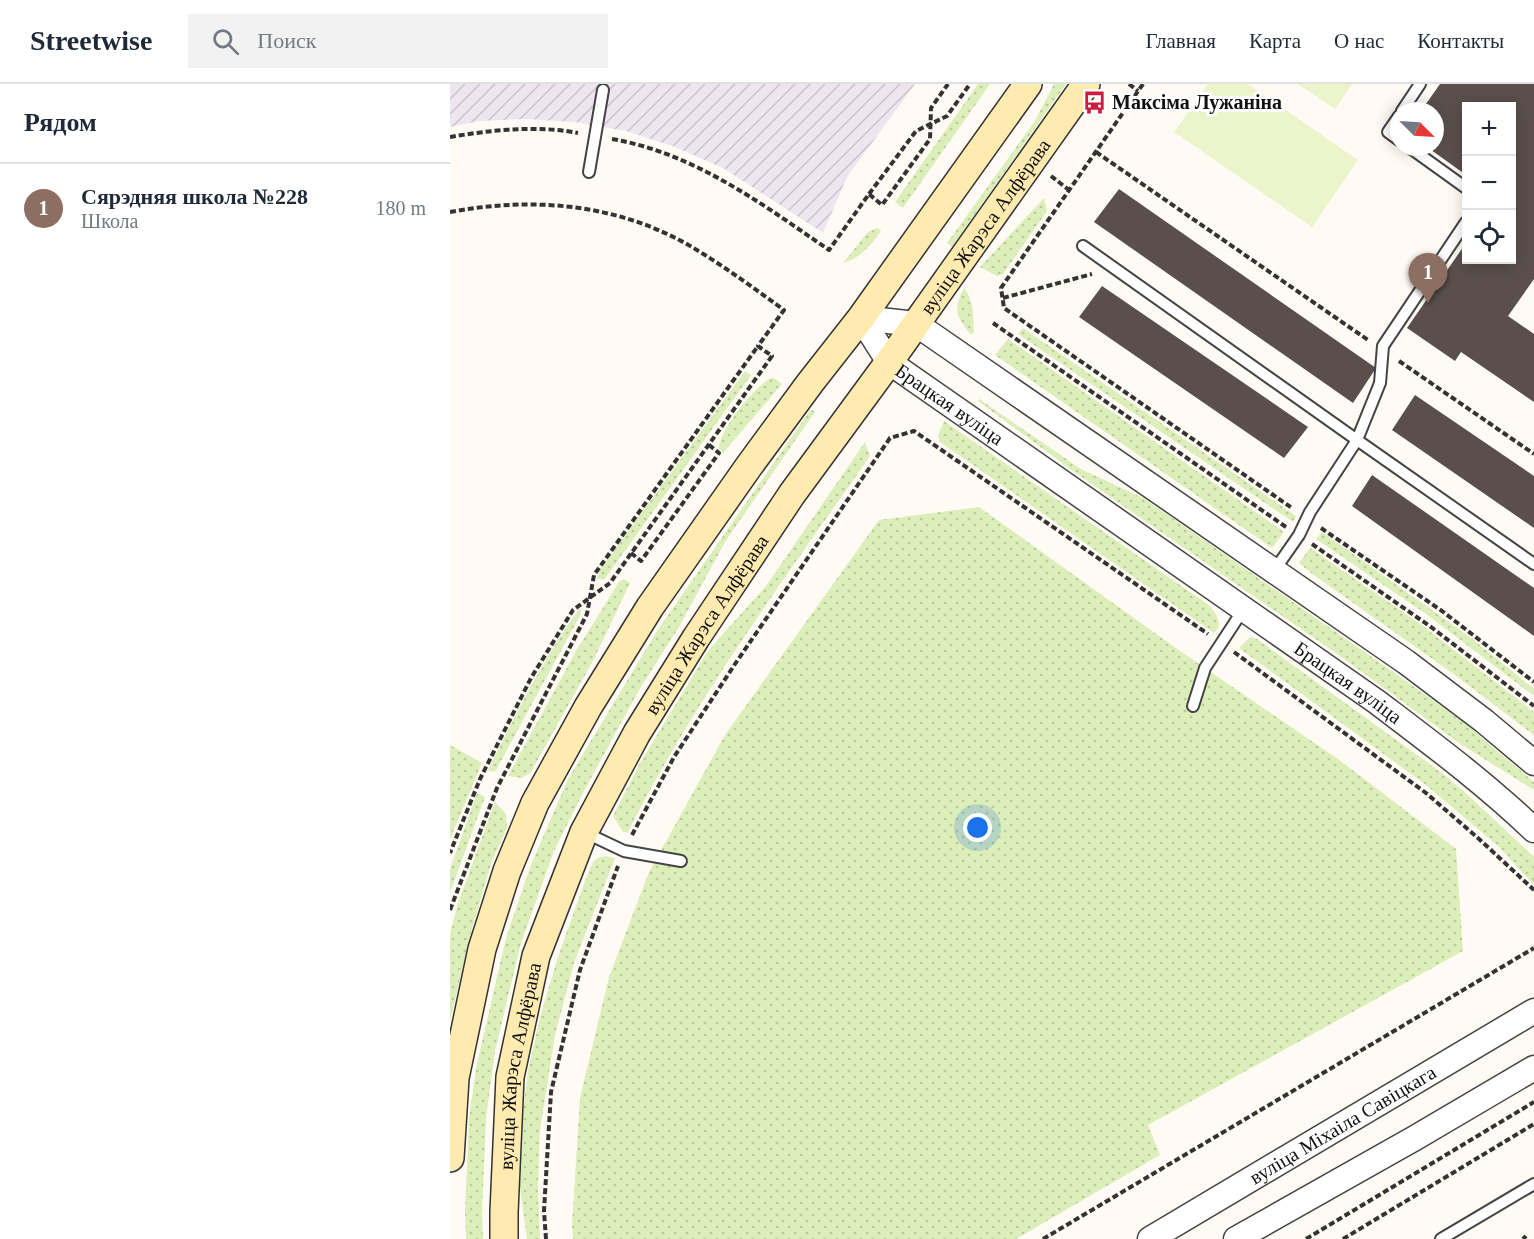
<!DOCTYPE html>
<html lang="ru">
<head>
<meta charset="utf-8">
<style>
	:root { --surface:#fff; --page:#f2f2f3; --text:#1f2937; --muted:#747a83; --line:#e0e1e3; --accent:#7c3aed }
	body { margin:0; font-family:Georgia,serif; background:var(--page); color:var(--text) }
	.controls { position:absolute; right:18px; top:18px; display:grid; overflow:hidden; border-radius:0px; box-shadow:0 3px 15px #0003 }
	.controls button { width:54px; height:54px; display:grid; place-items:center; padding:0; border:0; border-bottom:2px solid var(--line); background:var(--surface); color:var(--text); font:30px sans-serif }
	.compass { position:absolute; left:940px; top:18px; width:54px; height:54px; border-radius:50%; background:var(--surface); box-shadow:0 3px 15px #0003; rotate:114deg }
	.you { position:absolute; left:528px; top:744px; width:21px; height:21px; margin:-15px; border:4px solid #fff; border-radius:50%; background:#1a73e8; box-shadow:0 0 0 9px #1a73e833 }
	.badge { display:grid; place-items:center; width:39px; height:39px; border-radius:50%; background:var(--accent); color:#fff; font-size:20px; font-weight:700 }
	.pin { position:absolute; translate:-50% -50px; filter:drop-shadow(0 2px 3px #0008) }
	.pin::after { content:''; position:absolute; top:32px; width:21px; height:18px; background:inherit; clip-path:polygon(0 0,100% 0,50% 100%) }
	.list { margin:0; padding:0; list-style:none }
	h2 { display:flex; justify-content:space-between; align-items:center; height:78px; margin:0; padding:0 24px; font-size:26px }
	h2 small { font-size:20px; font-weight:400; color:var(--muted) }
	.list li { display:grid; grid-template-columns:39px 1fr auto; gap:18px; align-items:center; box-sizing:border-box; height:90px; padding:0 24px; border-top:2px solid var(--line) }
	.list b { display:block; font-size:22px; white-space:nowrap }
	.list p { margin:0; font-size:20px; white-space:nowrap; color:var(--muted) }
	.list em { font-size:20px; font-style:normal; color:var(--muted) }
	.icon { flex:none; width:33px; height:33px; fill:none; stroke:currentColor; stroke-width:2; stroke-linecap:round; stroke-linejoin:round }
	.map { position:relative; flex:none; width:1084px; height:1155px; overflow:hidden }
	header { display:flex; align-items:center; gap:36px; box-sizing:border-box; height:84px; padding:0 30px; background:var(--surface); border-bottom:2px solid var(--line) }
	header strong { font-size:28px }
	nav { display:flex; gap:33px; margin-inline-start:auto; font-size:21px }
	.search { width:420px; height:54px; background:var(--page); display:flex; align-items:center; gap:15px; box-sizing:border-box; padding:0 21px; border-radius:0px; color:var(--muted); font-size:22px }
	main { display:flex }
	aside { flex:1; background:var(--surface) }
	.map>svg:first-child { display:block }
	.industrial { fill:url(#industrial-furrows) }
	.grass { fill:url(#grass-dots) }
	.pitch { fill:#ecf4cc }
	.building { fill:#5a4f4c }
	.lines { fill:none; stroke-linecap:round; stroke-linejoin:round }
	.service-casing { stroke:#444; stroke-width:14 }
	.tertiary-casing { stroke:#444; stroke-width:27 }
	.secondary-casing { stroke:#333; stroke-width:30 }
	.path { stroke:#333; stroke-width:4; stroke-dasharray:6 3; stroke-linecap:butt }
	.service { stroke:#fff; stroke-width:10 }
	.tertiary { stroke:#fff; stroke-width:24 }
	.secondary { stroke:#ffeaaf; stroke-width:27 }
	.labels { text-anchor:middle; stroke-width:6; stroke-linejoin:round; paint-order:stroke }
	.poi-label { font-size:20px; font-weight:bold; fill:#111; stroke:#fff; text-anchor:start }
	.street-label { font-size:20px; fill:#111; stroke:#fff }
</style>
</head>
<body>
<header>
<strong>Streetwise</strong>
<div class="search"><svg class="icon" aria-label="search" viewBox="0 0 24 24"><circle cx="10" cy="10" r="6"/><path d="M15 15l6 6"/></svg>Поиск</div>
<nav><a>Главная</a><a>Карта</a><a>О нас</a><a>Контакты</a></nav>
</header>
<main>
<aside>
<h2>Рядом<small></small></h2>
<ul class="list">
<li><span class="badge" style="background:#8d6e63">1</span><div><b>Сярэдняя школа №228</b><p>Школа</p></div><em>180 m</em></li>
</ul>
</aside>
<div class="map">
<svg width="1084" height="1155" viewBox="0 0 1084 1155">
	<defs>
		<pattern id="industrial-furrows" width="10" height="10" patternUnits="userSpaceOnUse" patternTransform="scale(1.5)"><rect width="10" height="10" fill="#ede5ef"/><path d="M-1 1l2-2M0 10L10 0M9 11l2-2" fill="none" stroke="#cac3cc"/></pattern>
		<pattern id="grass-dots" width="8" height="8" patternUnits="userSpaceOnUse" patternTransform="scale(1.5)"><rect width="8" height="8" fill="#dceeb9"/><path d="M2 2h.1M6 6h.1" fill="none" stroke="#bccb9e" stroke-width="1.8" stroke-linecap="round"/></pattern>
	</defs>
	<rect width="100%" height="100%" fill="#fffbf4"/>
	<polygon class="industrial" points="0,0 465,0 397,93 373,149 273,84 225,63 176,47 124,38 77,35 29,37 0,43"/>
	<g class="grass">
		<polygon points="528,0 540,0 453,124 445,118"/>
		<polygon points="604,0 616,0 502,163 497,159 585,37"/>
		<polygon points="594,114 597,127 553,190 547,192 530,183"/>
		<path d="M428,144L431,147C420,162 412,173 393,179L418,148Z"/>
		<path d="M514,204C524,216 523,232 524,248L521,251C506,233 503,225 514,204Z"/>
		<polygon points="573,244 846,432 843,438 568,250"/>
		<polygon points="558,255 834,448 822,464 545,271"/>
		<polygon points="295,287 301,291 154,496 147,494 150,486"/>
		<path d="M321,294H324L332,300L273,369L269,364C270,345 304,303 321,294Z"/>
		<polygon points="529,315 631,385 693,414 754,456 983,616 1018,642 1084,698 1084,706 1012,661 890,572 623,387 528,317"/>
		<polygon points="361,325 365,328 275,458 229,543 189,606 134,707 104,767 71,859 45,967 36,1035 32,1129 33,1155 16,1155 15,1128 19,1034 26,984 56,854 80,783 118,695 207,547"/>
		<path d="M494,337L756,519C764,526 769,532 769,543L764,549L490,358L488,351Z"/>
		<path d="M415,358L420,372C335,494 245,615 178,748H173L163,732L190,679L258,567L316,502Z"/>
		<polygon points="529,423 730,567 888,675 1006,765 1013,867 698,1041 710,1071 566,1155 123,1155 122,1141 130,1014 159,893 199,788 275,651 429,436"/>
		<polygon points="872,448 1020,553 1084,605 1084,612 976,530 866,455"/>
		<polygon points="860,464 969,539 1084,628 1084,651 1005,591 861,489 849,479"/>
		<polygon points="174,495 180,499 144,575 81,688 72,694 58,692 126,567 169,498"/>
		<path d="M130,524L131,530L45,688L38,686C66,631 93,573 130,524Z"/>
		<polygon points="800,553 807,555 996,692 1019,712 1084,773 1084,801 1048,762 976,701 789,564"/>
		<polygon points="0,661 32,679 0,755"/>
		<polygon points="27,709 35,713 0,809 0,785"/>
		<polygon points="45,718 56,730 57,744 42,777 21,848 0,937 0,850 8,819"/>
		<polygon points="156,772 165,774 124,879 105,951 90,1046 88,1105 90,1155 77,1155 69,1097 72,1035 78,987 90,933 107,876 136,794 143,778 149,773"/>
	</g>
	<g class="pitch">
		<polygon points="758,0 798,0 908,76 862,143 724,48"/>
		<polygon points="848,0 902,0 885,25"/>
	</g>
	<g class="building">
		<polygon points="990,0 1084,0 1084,195 1058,232 1084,250 1084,318 1011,268 1005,277 957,244 1016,159 1016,176 1062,176 1062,22 1016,22 1016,91 977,63 985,63 985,27 971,27"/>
		<polygon points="669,105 926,284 903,319 644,138"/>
		<polygon points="652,202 858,343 834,374 629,233"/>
		<polygon points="965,311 1084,392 1084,444 942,346"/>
		<polygon points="922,391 1084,504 1084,552 902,422"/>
	</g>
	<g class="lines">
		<defs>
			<g id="service">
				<polyline points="952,27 970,0"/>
				<polyline points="949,32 938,48 949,56"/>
				<polyline points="959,63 1016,104"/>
				<polyline points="139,88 153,6"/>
				<polyline points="633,162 907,356 930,299 933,262 1016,138"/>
				<polyline points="824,487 849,451 860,428 907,356 1084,480"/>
				<polyline points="743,622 755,584 793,526"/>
				<polyline points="134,748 174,767 231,777"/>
				<polyline points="991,1155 1084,1100"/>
			</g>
			<g id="tertiary">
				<path id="s1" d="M411,234L439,278L927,618C981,659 1035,699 1084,746"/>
				<polyline points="411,234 466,240 956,578 1034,637 1084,679"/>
				<path id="s2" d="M700,1155L1084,927"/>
				<polyline points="786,1155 965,1054 1084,984"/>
			</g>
			<g id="secondary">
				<polyline points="0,1074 5,994 32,865 57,787 85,719 138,623 200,523 299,382 360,299 411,234 578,0"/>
				<path id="s3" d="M54,1155V1128L60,993L86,872L134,748L187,649L246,554L342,410L439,278L636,0"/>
			</g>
		</defs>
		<use href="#service" class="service-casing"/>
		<use href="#tertiary" class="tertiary-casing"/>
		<use href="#secondary" class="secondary-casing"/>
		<g class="path">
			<polyline points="679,0 688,7"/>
			<polyline points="693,0 551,204 554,224 842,424"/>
			<path d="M0,53C41,46 87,41 128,49"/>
			<path d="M162,55C244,69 312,120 379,166L419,110L432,121L480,55L481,24L498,0"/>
			<polyline points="646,68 918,256"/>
			<polyline points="601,92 619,106"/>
			<polyline points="419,110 466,47 497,32 520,0"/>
			<path d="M0,128C81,113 162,119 235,159C270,179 302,203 334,226L308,262L322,272L160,499L123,526L81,594L30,695L0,769"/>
			<polyline points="553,214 642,190"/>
			<polyline points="543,239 836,443"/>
			<polyline points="949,277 1084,370"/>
			<polyline points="871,444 992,527 1084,598"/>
			<polyline points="862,460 981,543 1084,622"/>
			<polyline points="181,469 191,477 269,369 258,360"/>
			<polyline points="784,568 976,709 1028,754 1084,806"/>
			<polyline points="182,751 224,673 285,580 440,354 464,347 758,550"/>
			<polyline points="0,826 47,704 137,530 144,491 308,262"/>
			<polyline points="96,1155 94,1127 101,1008 130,886 168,782"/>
			<polyline points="593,1155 1084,864"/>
			<polyline points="856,1155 1084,1018"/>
			<polyline points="893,1155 1084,1040"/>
			<polyline points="1073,1155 1076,1152"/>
		</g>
		<use href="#service" class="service"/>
		<use href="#tertiary" class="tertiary"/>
		<use href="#secondary" class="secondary"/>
	</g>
	<defs>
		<symbol id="bus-bare" viewBox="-9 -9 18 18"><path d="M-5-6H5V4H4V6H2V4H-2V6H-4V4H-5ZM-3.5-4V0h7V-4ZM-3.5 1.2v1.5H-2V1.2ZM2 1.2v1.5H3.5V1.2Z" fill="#cd1c3f" stroke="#fff" stroke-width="2.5" paint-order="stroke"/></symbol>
	</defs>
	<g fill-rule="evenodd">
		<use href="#bus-bare" x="628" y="2" width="33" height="33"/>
	</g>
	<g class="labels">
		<g class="poi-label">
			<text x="662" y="25">Максіма Лужаніна</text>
		</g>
		<g class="street-label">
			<text dy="7" stroke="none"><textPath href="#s3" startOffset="1146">вуліца Жарэса Алфёрава</textPath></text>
			<text dy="7" stroke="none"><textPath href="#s1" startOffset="126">Брацкая вуліца</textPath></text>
			<text dy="7" stroke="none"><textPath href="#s3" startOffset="660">вуліца Жарэса Алфёрава</textPath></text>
			<text dy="7" stroke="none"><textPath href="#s1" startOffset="612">Брацкая вуліца</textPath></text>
			<text dy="7" stroke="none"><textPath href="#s3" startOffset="174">вуліца Жарэса Алфёрава</textPath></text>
			<text dy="7" stroke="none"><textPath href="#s2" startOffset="224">вуліца Міхаіла Савіцкага</textPath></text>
		</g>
	</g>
</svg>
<div class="controls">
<button>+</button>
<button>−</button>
<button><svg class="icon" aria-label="locate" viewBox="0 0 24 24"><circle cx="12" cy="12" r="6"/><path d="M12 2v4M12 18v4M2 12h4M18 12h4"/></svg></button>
</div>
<svg class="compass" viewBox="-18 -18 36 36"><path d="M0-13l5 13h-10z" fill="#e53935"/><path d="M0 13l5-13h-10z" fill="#747a83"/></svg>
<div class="you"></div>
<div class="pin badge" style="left:978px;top:219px;background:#8d6e63">1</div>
</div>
</main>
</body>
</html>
